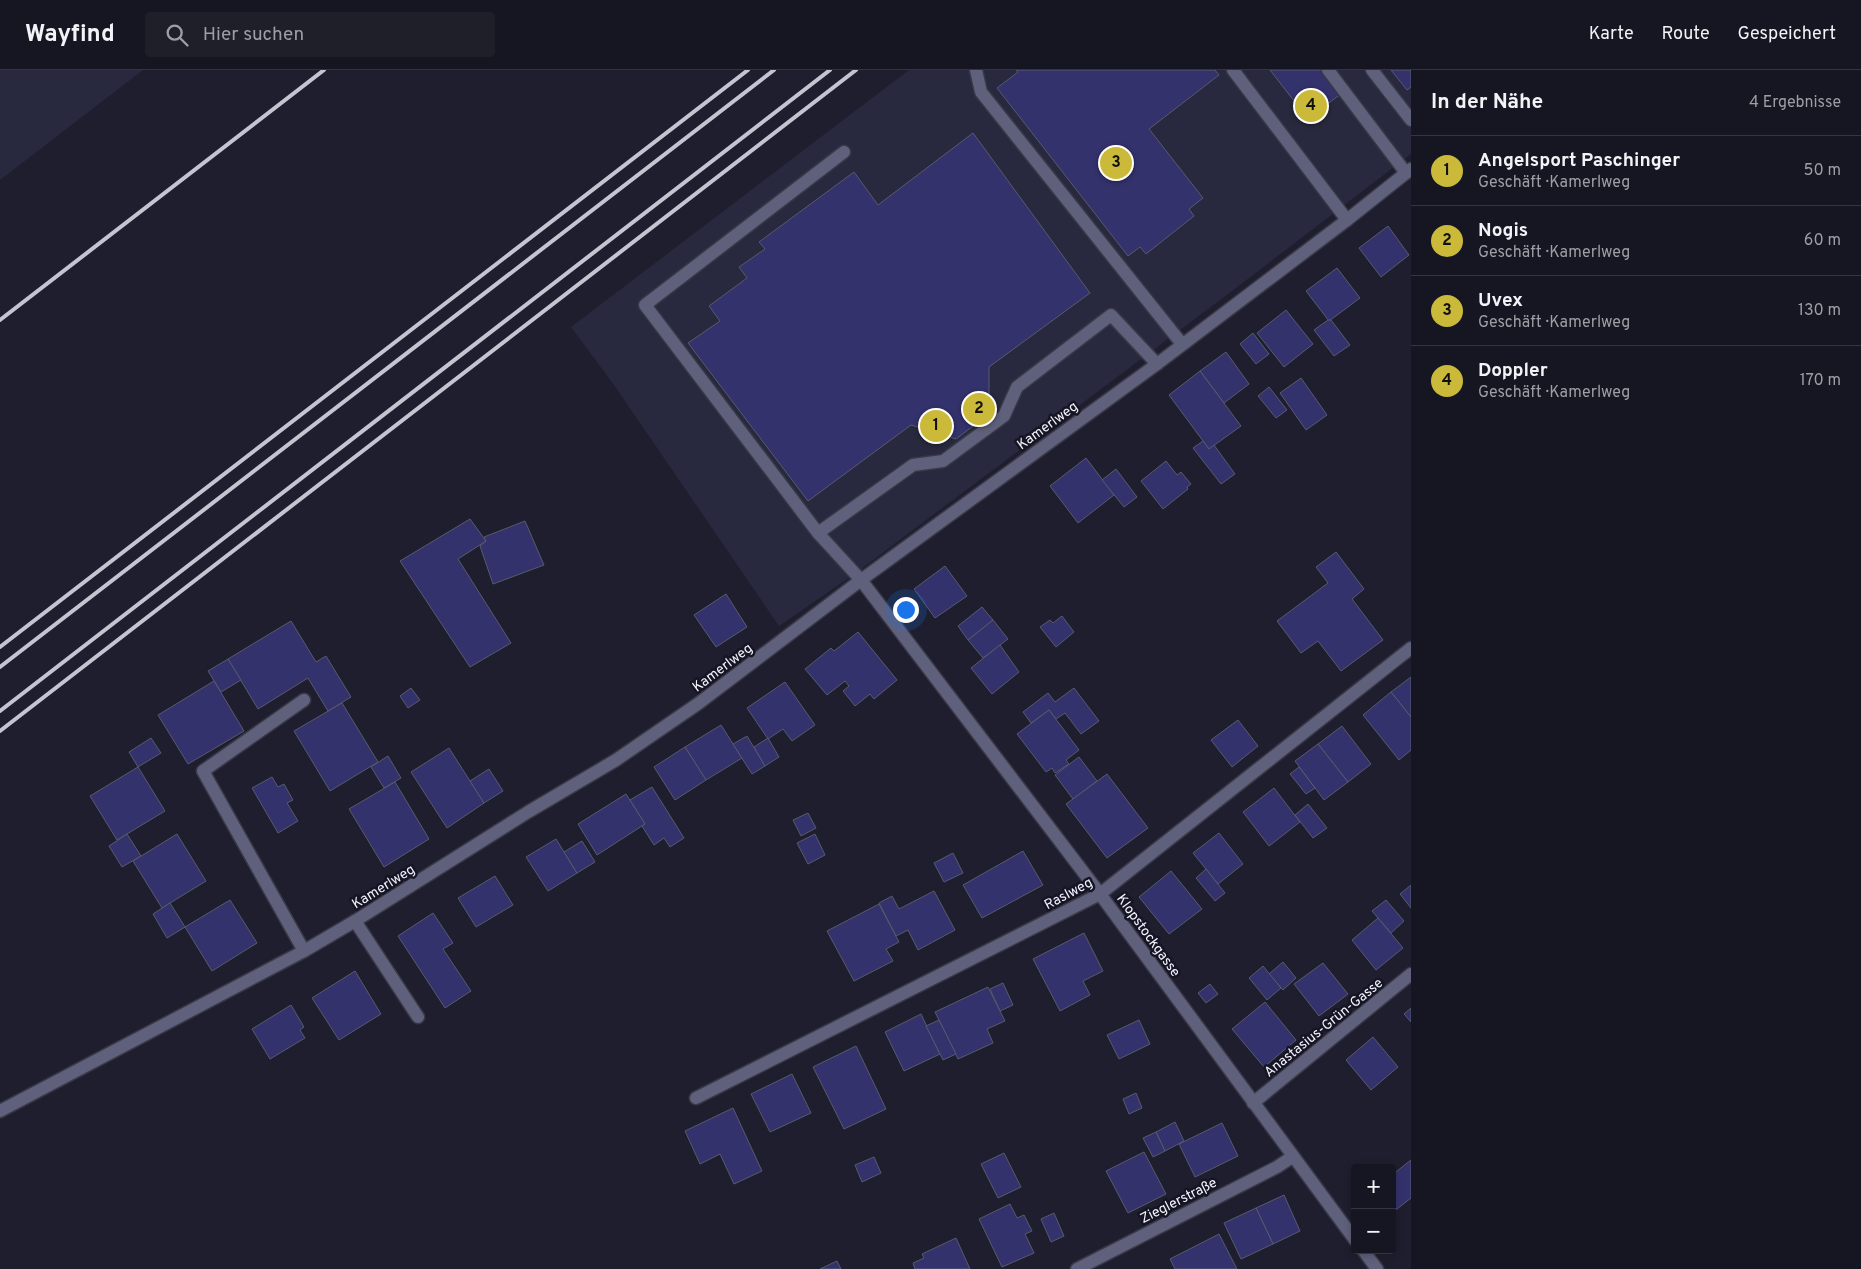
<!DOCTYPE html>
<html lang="de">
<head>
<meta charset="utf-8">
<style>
	:root { --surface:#161622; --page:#1f1f2a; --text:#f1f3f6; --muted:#9e9fa5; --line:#353540; --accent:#cbba39 }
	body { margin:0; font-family:Overpass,sans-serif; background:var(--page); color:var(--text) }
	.controls { position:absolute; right:15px; bottom:15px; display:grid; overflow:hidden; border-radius:5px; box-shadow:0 2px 8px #0003 }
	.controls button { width:45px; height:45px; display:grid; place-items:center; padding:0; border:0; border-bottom:1px solid var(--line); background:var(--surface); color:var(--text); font:25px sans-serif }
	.you { position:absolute; left:905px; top:539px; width:18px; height:18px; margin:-12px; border:4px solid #fff; border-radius:50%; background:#1a73e8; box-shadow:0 0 0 8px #1a73e833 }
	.badge { display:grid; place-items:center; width:32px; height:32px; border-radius:50%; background:var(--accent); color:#111; font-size:16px; font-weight:700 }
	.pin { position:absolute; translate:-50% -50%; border:2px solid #fff; box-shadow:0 1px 5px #0006 }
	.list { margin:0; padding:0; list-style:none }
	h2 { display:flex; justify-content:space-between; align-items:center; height:65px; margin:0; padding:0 20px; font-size:21px }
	h2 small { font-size:16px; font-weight:400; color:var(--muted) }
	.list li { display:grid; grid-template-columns:32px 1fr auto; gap:15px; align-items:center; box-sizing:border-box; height:70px; padding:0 20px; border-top:1px solid var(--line) }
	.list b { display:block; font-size:19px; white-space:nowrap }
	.list p { margin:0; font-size:16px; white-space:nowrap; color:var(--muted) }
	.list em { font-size:16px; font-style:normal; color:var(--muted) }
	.icon { flex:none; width:28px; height:28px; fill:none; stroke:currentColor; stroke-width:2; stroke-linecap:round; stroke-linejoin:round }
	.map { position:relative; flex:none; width:1411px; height:1199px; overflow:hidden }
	header { display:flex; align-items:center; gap:30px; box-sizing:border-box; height:70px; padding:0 25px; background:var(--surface); border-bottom:1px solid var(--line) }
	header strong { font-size:24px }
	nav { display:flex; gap:28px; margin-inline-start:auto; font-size:18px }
	.search { width:350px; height:45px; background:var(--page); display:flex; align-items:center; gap:12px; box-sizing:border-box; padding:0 18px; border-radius:5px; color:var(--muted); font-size:19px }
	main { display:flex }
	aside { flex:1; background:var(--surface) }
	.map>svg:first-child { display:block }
	.built { fill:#28293e }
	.building { fill:#34326c; stroke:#585a6c }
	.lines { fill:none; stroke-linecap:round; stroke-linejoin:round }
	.lane-casing { stroke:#383847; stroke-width:15 }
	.street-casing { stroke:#383847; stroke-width:15 }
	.lane { stroke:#5f617c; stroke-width:12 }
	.street { stroke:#5f617c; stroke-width:12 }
	.rail { stroke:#c4c5d1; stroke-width:4 }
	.labels { text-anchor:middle; stroke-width:5; stroke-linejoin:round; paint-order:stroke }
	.street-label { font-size:14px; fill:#f3f4ff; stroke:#151524 }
</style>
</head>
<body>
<header>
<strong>Wayfind</strong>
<div class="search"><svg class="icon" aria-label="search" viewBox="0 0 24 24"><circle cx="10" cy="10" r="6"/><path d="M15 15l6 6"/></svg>Hier suchen</div>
<nav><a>Karte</a><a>Route</a><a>Gespeichert</a></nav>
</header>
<main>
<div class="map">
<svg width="1411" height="1199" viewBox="0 0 1411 1199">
	<rect width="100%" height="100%" fill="#1e1e2e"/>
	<g class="built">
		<polygon points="0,0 143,0 0,110"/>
		<polygon points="909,0 1411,0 1411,84 1232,221 853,505 779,556 614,315 571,257"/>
	</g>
	<g class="building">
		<polygon points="1016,0 1215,0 1219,5 1149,59 1203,128 1189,139 1194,146 1146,184 1140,177 1128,186 997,18 1018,2"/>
		<polygon points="1270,0 1324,0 1342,23 1308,49"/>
		<polygon points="1391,0 1411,0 1411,17 1407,20"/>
		<polygon points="973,63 1090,223 989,297 989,344 956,369 911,355 808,431 688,273 720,251 709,236 747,208 739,197 765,179 759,172 854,102 878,135"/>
		<polygon points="1388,156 1409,185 1381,207 1359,178"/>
		<polygon points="1337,198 1360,228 1329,251 1306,221"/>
		<polygon points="1286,240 1313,274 1284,297 1257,263"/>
		<polygon points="1328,250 1331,250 1350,275 1334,286 1314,260"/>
		<polygon points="1253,263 1269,284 1256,294 1240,274"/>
		<polygon points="1226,282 1249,314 1224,333 1200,301"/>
		<polygon points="1200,301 1241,356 1209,379 1169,325"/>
		<polygon points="1301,308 1327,345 1306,360 1280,323"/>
		<polygon points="1269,317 1287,340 1276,348 1258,326"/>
		<polygon points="1203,371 1209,379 1214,375 1235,404 1221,414 1193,378"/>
		<polygon points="1086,388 1114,425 1078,453 1050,416"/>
		<polygon points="1166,391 1177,405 1181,402 1191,414 1187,417 1188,419 1163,439 1141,411"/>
		<polygon points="1116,399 1137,427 1124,437 1102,410"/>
		<polygon points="470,449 486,471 458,489 511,573 470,597 400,491"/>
		<polygon points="525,451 544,495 493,514 480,476 486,471 484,467"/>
		<polygon points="1336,482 1364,519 1352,529 1383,570 1341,601 1318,571 1301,583 1277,551 1328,513 1316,497"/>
		<polygon points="945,496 967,526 935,548 914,519"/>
		<polygon points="726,524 747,557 716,577 694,545"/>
		<polygon points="982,537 993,550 968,570 958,556"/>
		<polygon points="1062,546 1074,562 1056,577 1040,557 1050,550 1053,553"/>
		<polygon points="993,550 1008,569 983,588 968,570"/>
		<polygon points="291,551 316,592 326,586 351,627 328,641 308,608 258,639 228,589"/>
		<polygon points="858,562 897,610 874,629 870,624 855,636 843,621 849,616 845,611 827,625 805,599 831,578 834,581"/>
		<polygon points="1000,575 1019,602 992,624 971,598"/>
		<polygon points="228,589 241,610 221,622 208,601"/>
		<polygon points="1411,607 1411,647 1391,622"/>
		<polygon points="214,611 244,661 188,694 158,645"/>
		<polygon points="785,612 815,655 792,671 783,659 768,669 747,638"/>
		<polygon points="411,618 420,630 408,638 400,626"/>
		<polygon points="1074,618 1099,651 1081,664 1065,643 1056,649 1049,640 1031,653 1023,642 1048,623 1055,632"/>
		<polygon points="1391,622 1411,647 1411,680 1399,690 1363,645"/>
		<polygon points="342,633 378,692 330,721 294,661"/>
		<polygon points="1049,640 1079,680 1066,690 1069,694 1055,703 1052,698 1046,702 1017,664"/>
		<polygon points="1238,650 1258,676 1232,697 1211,670"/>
		<polygon points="721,655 742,688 706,710 685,677"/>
		<polygon points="1342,656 1371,694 1348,712 1318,674"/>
		<polygon points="747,666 765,696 752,704 733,674"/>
		<polygon points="151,668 161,683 138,697 129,682"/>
		<polygon points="768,668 779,687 765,696 754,677"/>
		<polygon points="1318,674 1348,712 1324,730 1295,691"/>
		<polygon points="685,677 706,710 675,730 654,697"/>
		<polygon points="449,678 484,733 447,758 411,702"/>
		<polygon points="388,686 401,708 384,718 371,697"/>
		<polygon points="1079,687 1097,711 1073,729 1055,705"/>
		<polygon points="138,697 165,741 117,770 90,726"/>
		<polygon points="1299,697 1315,718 1306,724 1290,704"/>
		<polygon points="489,699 503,721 484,733 470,711"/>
		<polygon points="1107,704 1148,758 1107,788 1066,734"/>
		<polygon points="272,707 278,717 284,714 293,730 287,733 298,751 278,763 252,718"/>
		<polygon points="395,712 429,769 384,797 349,739"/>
		<polygon points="652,717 684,768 670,777 664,768 654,775 642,756 645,754 630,730"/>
		<polygon points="1274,718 1300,752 1269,776 1243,742"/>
		<polygon points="626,724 645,754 597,785 578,754"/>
		<polygon points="1308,734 1327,758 1313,768 1295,745"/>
		<polygon points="808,743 816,758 801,766 793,750"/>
		<polygon points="1219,763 1243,794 1218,814 1193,783"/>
		<polygon points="127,764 141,786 122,797 109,776"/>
		<polygon points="177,764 206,811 162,838 133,791"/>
		<polygon points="815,764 825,785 808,794 797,773"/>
		<polygon points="556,769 577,803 548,821 526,787"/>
		<polygon points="582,771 595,792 577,803 564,782"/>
		<polygon points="1023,781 1043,815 982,848 963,815"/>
		<polygon points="953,783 963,803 944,812 934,793"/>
		<polygon points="1206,799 1225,823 1215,831 1196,808"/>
		<polygon points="1171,801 1202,839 1169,864 1139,827"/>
		<polygon points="495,806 513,835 476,857 458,828"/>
		<polygon points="1411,815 1411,838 1400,824"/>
		<polygon points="934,821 955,860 918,880 908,860 896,866 879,833 892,826 899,839"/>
		<polygon points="230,830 257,873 212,901 185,857"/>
		<polygon points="1386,830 1404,851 1391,863 1372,841"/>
		<polygon points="170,833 185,857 167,868 153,844"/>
		<polygon points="879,834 899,872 886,879 893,891 854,911 827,861"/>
		<polygon points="433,843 453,873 443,879 471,921 445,938 398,866"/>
		<polygon points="1378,848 1403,878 1376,900 1352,870"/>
		<polygon points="1084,863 1103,901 1083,911 1090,925 1060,941 1033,889"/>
		<polygon points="1283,892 1296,908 1283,920 1269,904"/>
		<polygon points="1323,893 1348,924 1319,946 1294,914"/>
		<polygon points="1263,896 1281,918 1267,930 1249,908"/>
		<polygon points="355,901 381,944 339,970 312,928"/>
		<polygon points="1003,913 1013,935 1000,941 990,919"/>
		<polygon points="1210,914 1218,924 1206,933 1198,923"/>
		<polygon points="988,917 1005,951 987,959 993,973 958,989 935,942"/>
		<polygon points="1265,932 1296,970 1264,997 1232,959"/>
		<polygon points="291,935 304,957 300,960 305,968 270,989 252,959"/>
		<polygon points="1411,938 1411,952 1404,944"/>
		<polygon points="921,944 940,984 904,1001 885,962"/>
		<polygon points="939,950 956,984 943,990 926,956"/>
		<polygon points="1139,950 1150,974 1119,989 1107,965"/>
		<polygon points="1373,967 1398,997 1371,1020 1346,990"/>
		<polygon points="856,976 886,1039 844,1059 813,997"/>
		<polygon points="792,1004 811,1043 770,1062 751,1024"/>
		<polygon points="1136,1023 1142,1038 1129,1044 1123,1029"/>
		<polygon points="733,1038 762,1101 734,1114 720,1084 700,1094 685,1061"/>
		<polygon points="1175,1052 1184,1071 1165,1081 1156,1062"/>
		<polygon points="1222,1053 1238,1086 1195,1107 1179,1074"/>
		<polygon points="1156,1062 1165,1081 1153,1087 1143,1068"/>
		<polygon points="1144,1082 1166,1124 1128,1143 1106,1101"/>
		<polygon points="1004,1083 1021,1117 998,1128 981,1094"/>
		<polygon points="874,1087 881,1103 862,1112 855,1095"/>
		<polygon points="1411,1090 1411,1128 1392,1143 1392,1105"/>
		<polygon points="1284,1125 1300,1161 1273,1174 1256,1138"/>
		<polygon points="1010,1134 1017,1148 1024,1145 1032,1161 1025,1164 1034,1183 1002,1197 979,1149"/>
		<polygon points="1256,1138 1273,1174 1241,1189 1224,1153"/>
		<polygon points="1054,1143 1064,1166 1051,1172 1041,1149"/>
		<polygon points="1219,1164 1237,1199 1175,1199 1170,1189"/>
		<polygon points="956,1168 970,1199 915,1199 913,1193 924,1188 922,1184"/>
		<polygon points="837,1191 841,1199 820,1199"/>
	</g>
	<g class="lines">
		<defs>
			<g id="lane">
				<polyline points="976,0 981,22 1182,274"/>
				<polyline points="1233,0 1347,150"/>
				<polyline points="1328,0 1406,103"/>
				<polyline points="1372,0 1411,50"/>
				<polyline points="818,463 645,235 844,82"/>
				<polyline points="861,510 818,463 913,395 943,391 1004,346 1017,317 1111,245 1157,294"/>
				<polyline points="304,881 203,701 304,630"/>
			</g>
			<g id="street">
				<polyline points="861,510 1100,824 1355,1170"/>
				<polyline points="355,851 418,947"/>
				<polyline points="696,1028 1100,824 1411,578"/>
				<polyline points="1253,1033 1411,904"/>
				<polyline points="0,1041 304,881 355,851 528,742 616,690 699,633 861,510 1157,294 1347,150 1411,99"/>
				<polyline points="1363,1180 1377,1199"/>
				<polyline points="1077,1199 1277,1097 1292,1087"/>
			</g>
		</defs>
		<use href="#lane" class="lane-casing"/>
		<use href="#street" class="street-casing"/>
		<use href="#lane" class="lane"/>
		<use href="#street" class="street"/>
		<g class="rail">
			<polyline points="0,250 324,0"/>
			<polyline points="0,577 748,0"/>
			<polyline points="0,597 774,0"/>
			<polyline points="0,641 830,0"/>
			<polyline points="0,661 856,0"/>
		</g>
	</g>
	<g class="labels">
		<g class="street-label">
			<text transform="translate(1047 355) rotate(-36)" y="5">Kamerlweg</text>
			<text transform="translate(722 597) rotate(-37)" y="5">Kamerlweg</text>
			<text transform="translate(383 816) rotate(-32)" y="5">Kamerlweg</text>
			<text transform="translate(1068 823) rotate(-28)" y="5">Raslweg</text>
			<text transform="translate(1149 865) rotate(54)" y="5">Klopstockgasse</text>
			<text transform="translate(1323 957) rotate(-39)" y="5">Anastasius-Grün-Gasse</text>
			<text transform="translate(1178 1130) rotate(-27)" y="5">Zieglerstraße</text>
		</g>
	</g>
</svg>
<div class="controls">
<button>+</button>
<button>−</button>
</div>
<div class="you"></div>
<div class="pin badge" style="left:936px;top:356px">1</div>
<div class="pin badge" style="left:979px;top:339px">2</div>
<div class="pin badge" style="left:1116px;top:93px">3</div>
<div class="pin badge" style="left:1311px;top:36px">4</div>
</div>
<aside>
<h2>In der Nähe<small>4 Ergebnisse</small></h2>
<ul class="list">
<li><span class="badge">1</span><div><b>Angelsport Paschinger</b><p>Geschäft · Kamerlweg</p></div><em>50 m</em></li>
<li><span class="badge">2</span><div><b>Nogis</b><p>Geschäft · Kamerlweg</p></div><em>60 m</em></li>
<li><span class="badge">3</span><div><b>Uvex</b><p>Geschäft · Kamerlweg</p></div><em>130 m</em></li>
<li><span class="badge">4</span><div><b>Doppler</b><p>Geschäft · Kamerlweg</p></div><em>170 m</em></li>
</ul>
</aside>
</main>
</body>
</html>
